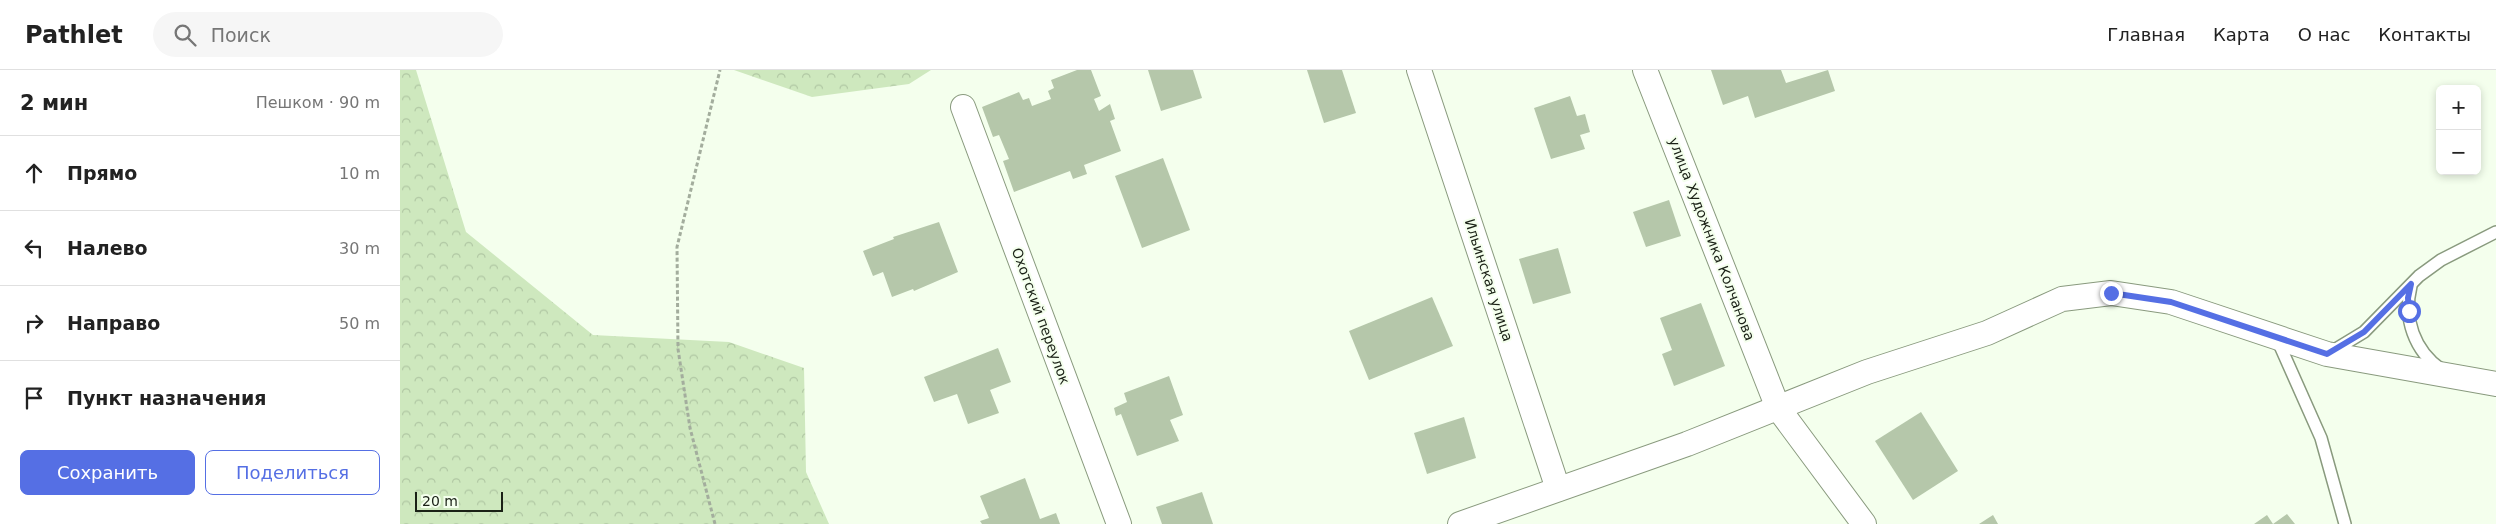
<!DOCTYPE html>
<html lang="ru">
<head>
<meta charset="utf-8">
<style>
	:root { --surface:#fff; --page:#f6f6f6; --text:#222; --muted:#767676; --line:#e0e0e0; --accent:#556fe4 }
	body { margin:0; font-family:"DejaVu Sans",sans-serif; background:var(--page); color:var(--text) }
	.controls { position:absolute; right:15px; top:15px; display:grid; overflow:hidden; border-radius:8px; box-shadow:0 2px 8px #0003 }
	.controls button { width:45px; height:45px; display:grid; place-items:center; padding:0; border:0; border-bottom:1px solid var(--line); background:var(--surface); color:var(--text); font:25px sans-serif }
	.scale { position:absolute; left:15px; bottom:12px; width:88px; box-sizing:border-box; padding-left:5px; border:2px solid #1a2116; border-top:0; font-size:14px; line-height:18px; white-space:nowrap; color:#1a2116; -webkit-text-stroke:4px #f4ffed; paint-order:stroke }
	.stop { position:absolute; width:15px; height:15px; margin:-11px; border:4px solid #556fe4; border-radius:50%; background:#fff }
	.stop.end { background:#556fe4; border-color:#fff; box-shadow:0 1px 5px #0008 }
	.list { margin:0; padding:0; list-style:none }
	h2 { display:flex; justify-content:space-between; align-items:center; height:65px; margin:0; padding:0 20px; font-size:21px }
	h2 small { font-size:16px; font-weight:400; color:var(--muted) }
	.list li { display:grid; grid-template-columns:32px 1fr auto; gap:15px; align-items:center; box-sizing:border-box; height:75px; padding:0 20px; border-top:1px solid var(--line) }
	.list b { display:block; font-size:19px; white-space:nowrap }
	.list em { font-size:16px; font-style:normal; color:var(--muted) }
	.actions { display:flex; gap:10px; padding:15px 20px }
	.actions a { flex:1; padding:11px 0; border:1px solid var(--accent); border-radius:8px; text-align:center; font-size:18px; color:var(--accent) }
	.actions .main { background:var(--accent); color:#fff }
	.icon { flex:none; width:28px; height:28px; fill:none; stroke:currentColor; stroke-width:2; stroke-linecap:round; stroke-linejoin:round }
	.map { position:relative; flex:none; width:2096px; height:454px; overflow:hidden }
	header { display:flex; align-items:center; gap:30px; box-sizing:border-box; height:70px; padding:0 25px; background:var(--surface); border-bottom:1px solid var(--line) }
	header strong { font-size:24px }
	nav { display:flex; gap:28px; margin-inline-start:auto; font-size:18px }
	.search { width:350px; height:45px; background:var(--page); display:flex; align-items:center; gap:12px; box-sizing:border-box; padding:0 18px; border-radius:28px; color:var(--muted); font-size:19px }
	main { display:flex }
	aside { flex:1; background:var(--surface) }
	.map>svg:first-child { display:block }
	.forest { fill:url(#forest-crowns) }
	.building { fill:#b5c7aa }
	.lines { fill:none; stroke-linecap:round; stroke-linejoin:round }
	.lane-casing { stroke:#899a7e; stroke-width:14 }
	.street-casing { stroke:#899a7e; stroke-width:26 }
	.path { stroke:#a3ad9d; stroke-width:3; stroke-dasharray:4 2.5; stroke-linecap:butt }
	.lane { stroke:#fff; stroke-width:11 }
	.street { stroke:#fff; stroke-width:24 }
	.route { stroke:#556fe4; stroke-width:6 }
	.labels { text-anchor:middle; stroke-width:4; stroke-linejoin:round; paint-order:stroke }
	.street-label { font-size:14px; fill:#1a2116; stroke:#f4ffed }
</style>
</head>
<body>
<header>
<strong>Pathlet</strong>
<div class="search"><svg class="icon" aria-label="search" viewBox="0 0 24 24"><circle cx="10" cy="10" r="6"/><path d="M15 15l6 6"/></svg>Поиск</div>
<nav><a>Главная</a><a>Карта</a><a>О нас</a><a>Контакты</a></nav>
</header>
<main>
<aside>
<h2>2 мин<small>Пешком · 90 m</small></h2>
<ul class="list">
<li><svg class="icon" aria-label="ahead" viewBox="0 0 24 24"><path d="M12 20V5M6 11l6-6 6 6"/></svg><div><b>Прямо</b></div><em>10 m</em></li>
<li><svg class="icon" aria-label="left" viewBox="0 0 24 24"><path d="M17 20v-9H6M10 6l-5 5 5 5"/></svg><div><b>Налево</b></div><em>30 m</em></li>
<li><svg class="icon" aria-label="right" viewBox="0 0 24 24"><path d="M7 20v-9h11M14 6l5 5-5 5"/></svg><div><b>Направо</b></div><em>50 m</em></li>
<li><svg class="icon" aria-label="arrive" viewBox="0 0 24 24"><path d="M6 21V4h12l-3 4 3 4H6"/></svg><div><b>Пункт назначения</b></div></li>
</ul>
<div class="actions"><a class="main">Сохранить</a><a>Поделиться</a></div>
</aside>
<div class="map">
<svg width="2096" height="454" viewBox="0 0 2096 454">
	<defs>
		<pattern id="forest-crowns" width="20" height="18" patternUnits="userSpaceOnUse" patternTransform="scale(1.25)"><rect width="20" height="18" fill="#cee8be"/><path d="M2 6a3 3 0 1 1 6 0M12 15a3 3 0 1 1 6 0" fill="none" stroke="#b0c7a3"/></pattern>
	</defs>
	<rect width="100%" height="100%" fill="#f4ffed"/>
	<g class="forest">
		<polygon points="0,0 16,0 66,162 193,265 329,272 404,298 406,402 429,454 0,454"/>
		<polygon points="334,0 531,0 509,14 412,27"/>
	</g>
	<g class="building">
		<polygon points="677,0 691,0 701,26 694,29 699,41 710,34 715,49 710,51 721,81 684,95 687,104 673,109 670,101 614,122 603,91 609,89 599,65 593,67 582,37 619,22 623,30 629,28 632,36 651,29 648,21 654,18 651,10"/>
		<polygon points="748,0 793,0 802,28 761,41"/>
		<polygon points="907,0 942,0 956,43 924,53"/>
		<polygon points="1311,0 1381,0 1386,13 1428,0 1435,21 1355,48 1348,26 1323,35"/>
		<polygon points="1170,26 1177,46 1185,44 1190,62 1180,65 1185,79 1151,89 1134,38"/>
		<polygon points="763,88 790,160 742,178 715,106"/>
		<polygon points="1269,130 1281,166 1246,177 1233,142"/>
		<polygon points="539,152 558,202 514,221 513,219 492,227 483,202 473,206 463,181 494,169 493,167"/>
		<polygon points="1158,178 1171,223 1133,234 1119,189"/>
		<polygon points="1032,227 1053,276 969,310 949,261"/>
		<polygon points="1301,233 1325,296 1274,316 1262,284 1272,280 1260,248"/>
		<polygon points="598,278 611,312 590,320 599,343 568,354 557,324 534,332 524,307"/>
		<polygon points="769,306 783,345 770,350 779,371 737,386 721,344 716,346 714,338 727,332 724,323"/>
		<polygon points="1521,342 1558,401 1513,430 1475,371"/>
		<polygon points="1064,347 1076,388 1027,404 1014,363"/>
		<polygon points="625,408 640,449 656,443 660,454 582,454 580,451 589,448 580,426"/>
		<polygon points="802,422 813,454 762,454 756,437"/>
		<polygon points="1887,444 1895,454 1854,454 1867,445 1873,454"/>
		<polygon points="1593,445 1598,454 1579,454"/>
	</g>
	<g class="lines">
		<defs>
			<g id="lane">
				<path d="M2011,216C2003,248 2014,281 2042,300"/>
				<polyline points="1877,269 1921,368 1945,454"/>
				<polyline points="1931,282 1964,262 2019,206 2041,190 2096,162"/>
			</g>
			<g id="street">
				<polyline points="1019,0 1158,419"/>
				<polyline points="1245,0 1378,338 1464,454"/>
				<polyline points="563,37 719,454"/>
				<polyline points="1060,454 1287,374 1467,302 1587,263 1662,229 1711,223 1771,232 1927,284 2096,314"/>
			</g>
		</defs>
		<use href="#lane" class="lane-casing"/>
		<use href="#street" class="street-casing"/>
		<polyline class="path" points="315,454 290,358 278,279 277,177 320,0"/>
		<use href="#lane" class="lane"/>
		<use href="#street" class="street"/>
	</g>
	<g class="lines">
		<polyline class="route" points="1711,223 1771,232 1927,284 1964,262 2011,214 2008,228 2009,241"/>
	</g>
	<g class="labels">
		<g class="street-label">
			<text transform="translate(1312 169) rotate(69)" y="5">улица Художника Колчанова</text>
			<text transform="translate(1089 210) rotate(72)" y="5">Ильинская улица</text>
			<text transform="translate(641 246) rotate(70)" y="5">Охотский переулок</text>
		</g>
	</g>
</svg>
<div class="controls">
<button>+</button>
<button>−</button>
</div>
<div class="scale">20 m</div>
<div class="stop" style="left:2009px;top:241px"></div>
<div class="stop end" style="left:1711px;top:223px"></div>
</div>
</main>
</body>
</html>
